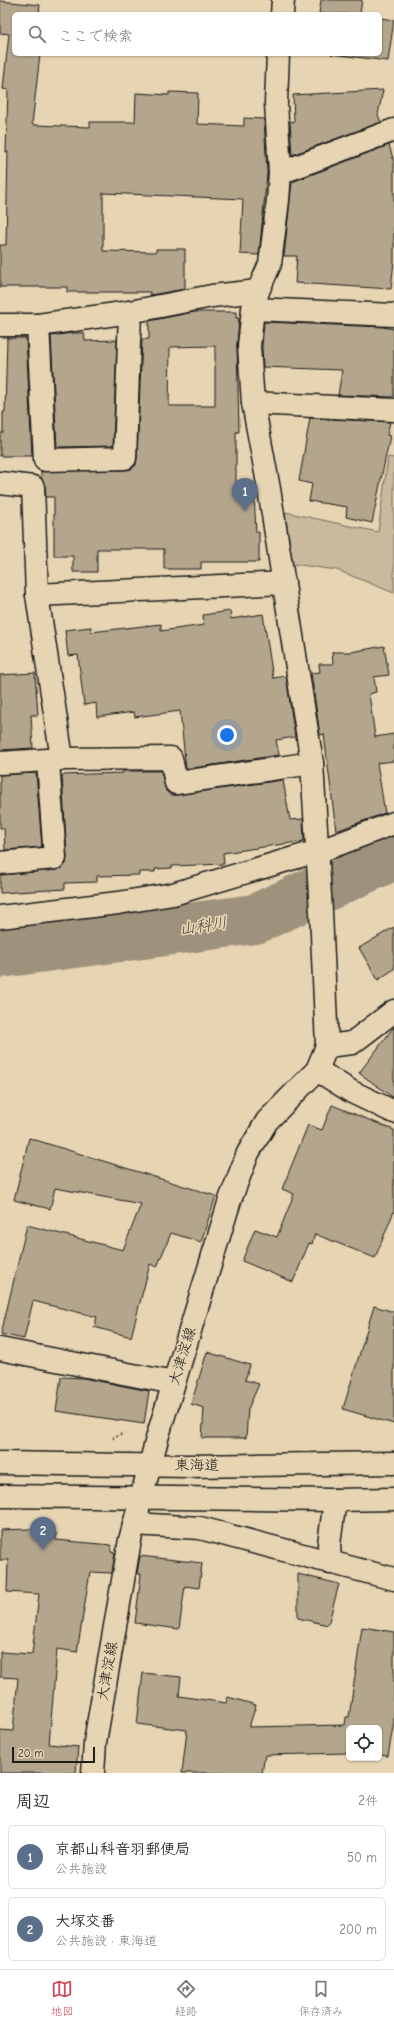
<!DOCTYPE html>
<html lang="ja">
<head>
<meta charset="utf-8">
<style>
	:root { --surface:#fff; --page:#f7f7f7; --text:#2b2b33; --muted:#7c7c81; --line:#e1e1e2; --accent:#d1495b }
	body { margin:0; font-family:"Comic Neue","Klee One",sans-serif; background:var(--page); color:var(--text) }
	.controls { position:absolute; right:12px; bottom:12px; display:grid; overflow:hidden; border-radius:6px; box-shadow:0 1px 3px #0004 }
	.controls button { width:36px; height:36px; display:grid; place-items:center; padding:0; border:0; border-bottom:1px solid var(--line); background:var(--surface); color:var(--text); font:20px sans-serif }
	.scale { position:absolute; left:12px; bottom:10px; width:83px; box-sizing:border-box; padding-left:4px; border:2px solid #1c1c1c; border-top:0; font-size:11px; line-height:14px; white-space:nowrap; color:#1c1c1c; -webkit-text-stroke:3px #e7d4b2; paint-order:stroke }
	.you { position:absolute; left:227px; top:735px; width:14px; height:14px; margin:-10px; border:3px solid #fff; border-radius:50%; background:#1a73e8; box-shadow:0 0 0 6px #1a73e833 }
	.badge { display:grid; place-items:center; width:26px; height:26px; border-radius:50%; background:var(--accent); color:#fff; font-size:13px; font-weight:700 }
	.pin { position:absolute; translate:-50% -33px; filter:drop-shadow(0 1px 2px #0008) }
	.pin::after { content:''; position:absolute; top:21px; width:14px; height:12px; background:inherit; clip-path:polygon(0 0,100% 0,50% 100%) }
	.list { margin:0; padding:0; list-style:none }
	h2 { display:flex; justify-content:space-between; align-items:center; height:52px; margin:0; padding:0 16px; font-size:17px }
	h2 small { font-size:13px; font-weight:400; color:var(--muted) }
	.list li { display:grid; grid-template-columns:26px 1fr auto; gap:12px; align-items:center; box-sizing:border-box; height:64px; margin:0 8px 8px; padding:0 8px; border:1px solid var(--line); border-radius:6px }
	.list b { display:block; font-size:15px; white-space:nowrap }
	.list p { margin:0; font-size:13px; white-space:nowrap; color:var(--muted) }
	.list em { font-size:13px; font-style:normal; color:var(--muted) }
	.icon { flex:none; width:22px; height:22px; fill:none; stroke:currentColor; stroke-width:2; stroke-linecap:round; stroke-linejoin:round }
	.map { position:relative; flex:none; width:394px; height:1773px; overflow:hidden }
	.search { position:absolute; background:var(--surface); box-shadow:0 1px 3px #0004; left:12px; right:12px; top:12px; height:44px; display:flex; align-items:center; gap:10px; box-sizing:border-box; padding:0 14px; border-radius:6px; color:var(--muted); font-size:15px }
	.sheet { height:196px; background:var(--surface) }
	nav { display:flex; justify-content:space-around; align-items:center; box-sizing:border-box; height:56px; border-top:1px solid var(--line); background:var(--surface); font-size:11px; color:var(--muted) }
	nav a { display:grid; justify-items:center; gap:2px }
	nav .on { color:var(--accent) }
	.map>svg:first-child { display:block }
	.green { fill:#cab99d; stroke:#736a5c }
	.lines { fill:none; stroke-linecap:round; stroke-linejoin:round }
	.river { stroke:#9f927d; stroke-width:50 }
	.building { fill:#b4a68d; stroke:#1c1c1c; fill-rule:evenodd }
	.minor-casing { stroke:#1c1c1c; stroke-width:25 }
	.primary-casing { stroke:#1c1c1c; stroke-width:25 }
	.trunk-casing { stroke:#1c1c1c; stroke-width:25 }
	.path { stroke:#1c1c1c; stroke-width:2.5; stroke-dasharray:1 3; stroke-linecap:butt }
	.minor { stroke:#e7d4b2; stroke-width:22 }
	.primary { stroke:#e7d4b2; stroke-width:22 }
	.trunk { stroke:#e7d4b2; stroke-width:22 }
	.labels { text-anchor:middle; stroke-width:3.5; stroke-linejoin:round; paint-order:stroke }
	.street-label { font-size:15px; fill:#1c1c1c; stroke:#e7d4b2 }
	.water-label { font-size:16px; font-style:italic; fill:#4a453e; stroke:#e7d4b2 }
</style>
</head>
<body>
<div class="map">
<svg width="394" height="1773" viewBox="0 0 394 1773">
	<rect width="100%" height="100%" fill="#e7d4b2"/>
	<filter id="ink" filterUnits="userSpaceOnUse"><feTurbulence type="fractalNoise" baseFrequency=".025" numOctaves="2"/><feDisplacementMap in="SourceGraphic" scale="8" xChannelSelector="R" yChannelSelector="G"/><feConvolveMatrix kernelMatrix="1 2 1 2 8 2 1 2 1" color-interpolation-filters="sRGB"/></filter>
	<g filter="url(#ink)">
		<polygon class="green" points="388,457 394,458 394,593 337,570 293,564 285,512 378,532"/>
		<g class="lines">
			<polyline class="river" points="0,953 255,919 394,855"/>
		</g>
		<g class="building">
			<polygon points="321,0 362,0 360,14 319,14"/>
			<polygon points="0,1 40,5 39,14 14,14 14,54 40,54 32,124 34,125 90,127 90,122 135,122 136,93 169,95 169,92 198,93 197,124 244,126 244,118 264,119 267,173 259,255 240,254 243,199 103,193 103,251 156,252 156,249 185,249 185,289 150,295 150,292 67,292 67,287 0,287 0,245 6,245 8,152 6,152 8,90 3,89 9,34 0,33"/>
			<polygon points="380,18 394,20 388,61 331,54 380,54"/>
			<polygon points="383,90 378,115 381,122 292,155 290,121 294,122 293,95"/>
			<polygon points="389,145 394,162 394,261 391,289 295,283 297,256 284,256 292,182"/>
			<path d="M194,312H236V318H239L237,345L239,432H236V495L254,494L256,532H259V562H201V569H164V549H97V572H73V556H54V497H46L45,486L41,478V471L125,470L131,469L136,465L137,458L142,339H149V321ZM215,346V406H169L170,347Z"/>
			<polygon points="264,322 383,327 394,329 394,397 338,395 342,370 263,367 262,346"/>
			<polygon points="72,333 84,333 85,341 117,340 113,446 57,447 51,336"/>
			<polygon points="7,338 26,338 32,456 0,456 0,433 3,433 3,412 5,412"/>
			<polygon points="310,418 390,422 387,435 390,436 372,523 346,517 347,507 309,501 312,484 299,481"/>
			<polygon points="230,611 231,619 263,614 273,678 286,676 295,737 276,740 279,755 186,769 180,711 135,717 134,712 97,717 96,703 84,705 78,655 68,656 65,630 91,627 91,632 161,624 161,631 204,625 203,615"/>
			<polygon points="384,646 389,675 374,677 376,692 369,694 375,737 394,734 394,761 377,763 385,813 336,831 324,734 320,735 311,673 320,672 319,664 333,664 332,652 351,652"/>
			<polygon points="35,673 38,715 31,715 33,748 0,750 0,675"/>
			<polygon points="123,771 161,771 166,791 171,795 177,795 283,780 290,820 303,819 304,841 223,853 224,864 172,866 172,868 155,869 155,872 139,872 139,875 97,876 97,882 65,883 65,889 0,893 0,875 56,870 62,868 66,864 67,857 62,775 123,773"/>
			<polygon points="36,773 42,847 5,850 4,828 0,828 0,775"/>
			<polygon points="394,927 394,969 378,980 359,948"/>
			<polygon points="394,1027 394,1098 359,1073"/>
			<polygon points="332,1105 394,1130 394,1211 375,1258 315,1234 312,1244 309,1243 293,1282 242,1261 255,1229 277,1237 294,1194 282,1189 308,1125 322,1130"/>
			<polygon points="29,1138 216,1196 201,1242 171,1233 157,1267 150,1264 131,1337 94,1327 97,1317 33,1301 24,1339 1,1334 27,1225 123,1250 141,1204 55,1188 50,1209 14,1200"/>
			<polygon points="374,1306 394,1312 394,1424 343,1409"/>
			<polygon points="207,1352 250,1365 245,1380 259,1384 248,1409 246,1438 202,1438 204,1408 191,1404"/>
			<polygon points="61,1377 83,1378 149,1391 144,1424 56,1411"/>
			<polygon points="29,1529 56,1533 56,1540 111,1545 111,1552 115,1553 112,1573 90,1572 77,1652 57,1649 49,1744 78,1747 76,1773 0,1773 0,1730 13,1731 18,1678 0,1677 0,1652 32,1654 39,1594 7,1592 8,1560 0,1560 0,1530"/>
			<polygon points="140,1556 202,1563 199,1588 185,1586 179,1629 135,1623 141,1574 137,1574"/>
			<polygon points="298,1574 339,1584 328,1625 298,1618"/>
			<polygon points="362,1627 394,1632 394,1721 388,1756 379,1755 379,1728 349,1728 349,1753 265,1755 262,1773 182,1773 187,1730 137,1724 143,1673 181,1677 179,1696 226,1703 228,1697 256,1705 249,1727 345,1725 346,1717 349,1717"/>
		</g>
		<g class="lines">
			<defs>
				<g id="minor">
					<polyline points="282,14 283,0"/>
					<polyline points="278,54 276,103 280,173 278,200 270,264 258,291 253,309 249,346 253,403 269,489 312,763 321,912 327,1046"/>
					<polyline points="280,173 394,130"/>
					<polyline points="253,309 394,315"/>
					<polyline points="0,325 38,325 130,312 212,296 258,291"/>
					<polyline points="38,325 45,460 125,458 130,312"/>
					<polyline points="253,403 394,410"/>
					<polyline points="0,483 33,487 37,595 62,759 0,763"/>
					<polyline points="37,595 284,583"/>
					<polyline points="62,759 171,758 176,783 312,763"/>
					<polyline points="0,863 55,858 48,761"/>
					<polyline points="0,917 118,903 173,894 331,847 394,823"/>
					<polyline points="317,1070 352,1092 394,1112"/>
					<polyline points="0,1349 174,1383"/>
					<polyline points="134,1524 200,1528 394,1579"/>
					<polyline points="330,1563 329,1544 335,1500"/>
				</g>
				<polyline id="primary" points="93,1773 95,1742 130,1540 158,1435 230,1200 248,1153 267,1121 317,1070 327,1046 352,1043 394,1011"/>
				<g id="trunk">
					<polyline points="0,1463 188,1466 394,1463"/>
					<polyline points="0,1496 335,1500 394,1499"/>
				</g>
			</defs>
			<use href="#minor" class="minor-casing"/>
			<use href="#primary" class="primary-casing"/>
			<use href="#trunk" class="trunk-casing"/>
			<polyline class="path" points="113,1438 124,1433"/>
			<use href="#minor" class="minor"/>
			<use href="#primary" class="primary"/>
			<use href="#trunk" class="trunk"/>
		</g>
	</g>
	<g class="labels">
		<g class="street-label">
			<text transform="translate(182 1356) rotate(-73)" y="5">大津淀線</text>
			<text x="197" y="1470">東海道</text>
			<text transform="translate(107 1671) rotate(-80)" y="5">大津淀線</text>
		</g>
		<g class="water-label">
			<text transform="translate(203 925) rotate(-8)" y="6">山科川</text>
		</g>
	</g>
</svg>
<div class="controls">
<button><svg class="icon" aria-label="locate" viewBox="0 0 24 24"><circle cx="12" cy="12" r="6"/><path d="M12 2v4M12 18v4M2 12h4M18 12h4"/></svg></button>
</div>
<div class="scale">20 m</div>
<div class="you"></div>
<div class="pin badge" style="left:245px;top:511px;background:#5c6f8a">1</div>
<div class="pin badge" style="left:43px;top:1550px;background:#5c6f8a">2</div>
<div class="search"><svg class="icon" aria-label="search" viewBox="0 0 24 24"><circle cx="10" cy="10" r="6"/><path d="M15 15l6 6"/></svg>ここで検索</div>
</div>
<section class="sheet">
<h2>周辺<small>2件</small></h2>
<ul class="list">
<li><span class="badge" style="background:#5c6f8a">1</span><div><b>京都山科音羽郵便局</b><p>公共施設</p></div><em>50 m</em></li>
<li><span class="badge" style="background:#5c6f8a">2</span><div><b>大塚交番</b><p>公共施設 · 東海道</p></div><em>200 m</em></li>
</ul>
</section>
<nav>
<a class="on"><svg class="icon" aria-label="map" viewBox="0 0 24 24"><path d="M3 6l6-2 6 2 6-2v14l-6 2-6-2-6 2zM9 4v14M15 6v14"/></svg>地図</a>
<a><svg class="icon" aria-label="directions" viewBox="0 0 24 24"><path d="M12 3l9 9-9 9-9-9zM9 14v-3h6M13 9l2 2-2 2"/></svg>経路</a>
<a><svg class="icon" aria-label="saved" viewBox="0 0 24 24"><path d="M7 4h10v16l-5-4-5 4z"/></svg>保存済み</a>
</nav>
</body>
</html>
